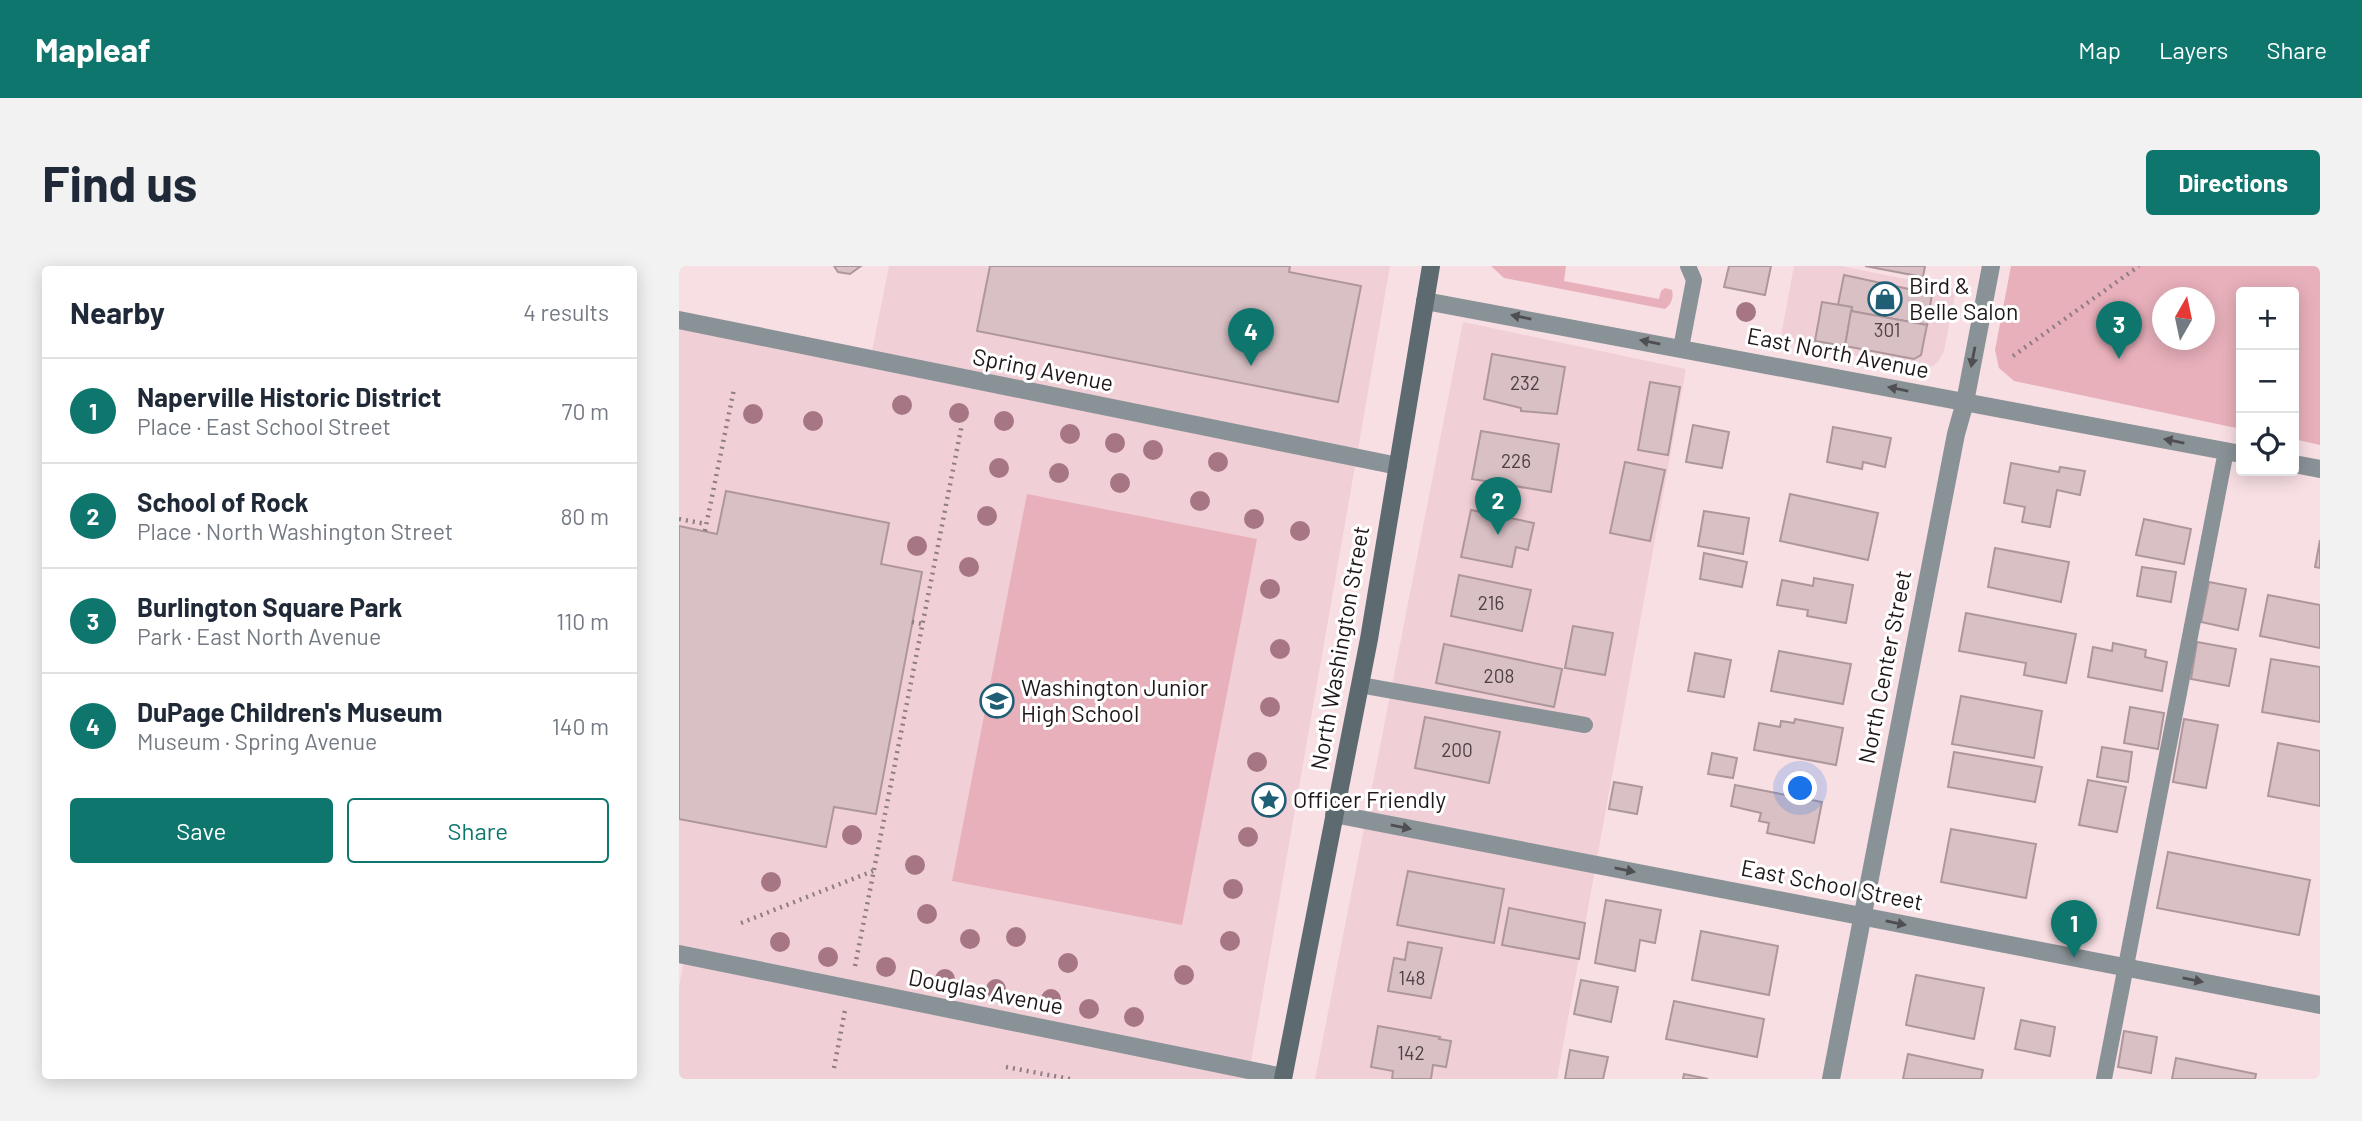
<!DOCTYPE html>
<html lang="en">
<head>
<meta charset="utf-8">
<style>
	:root { --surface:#fff; --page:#f2f2f3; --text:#1f2937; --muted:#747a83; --line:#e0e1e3; --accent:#0f766e }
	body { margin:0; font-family:Barlow,sans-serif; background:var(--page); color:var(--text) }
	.controls { position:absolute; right:21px; top:21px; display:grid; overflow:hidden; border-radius:7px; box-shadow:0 4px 18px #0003 }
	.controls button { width:63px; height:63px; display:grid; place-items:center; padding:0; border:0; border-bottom:2px solid var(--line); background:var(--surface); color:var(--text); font:35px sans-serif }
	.compass { position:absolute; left:1473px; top:21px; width:63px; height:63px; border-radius:50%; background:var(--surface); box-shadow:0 4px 18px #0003; rotate:9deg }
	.you { position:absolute; left:1122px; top:523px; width:24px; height:24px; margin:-18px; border:5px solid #fff; border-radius:50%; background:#1a73e8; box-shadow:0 0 0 10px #1a73e833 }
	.badge { display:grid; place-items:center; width:46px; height:46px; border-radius:50%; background:var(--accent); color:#fff; font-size:23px; font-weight:700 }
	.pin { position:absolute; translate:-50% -58px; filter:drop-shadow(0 2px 4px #0008) }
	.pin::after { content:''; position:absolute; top:37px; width:24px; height:21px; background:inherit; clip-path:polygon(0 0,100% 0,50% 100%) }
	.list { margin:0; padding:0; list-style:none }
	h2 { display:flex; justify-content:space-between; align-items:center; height:91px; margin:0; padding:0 28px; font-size:30px }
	h2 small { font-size:23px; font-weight:400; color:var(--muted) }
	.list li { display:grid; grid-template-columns:46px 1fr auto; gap:21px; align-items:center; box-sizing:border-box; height:105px; padding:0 28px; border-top:2px solid var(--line) }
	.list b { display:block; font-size:26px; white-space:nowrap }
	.list p { margin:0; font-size:23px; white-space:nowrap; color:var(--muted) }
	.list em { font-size:23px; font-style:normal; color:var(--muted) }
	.actions { display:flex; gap:14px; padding:21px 28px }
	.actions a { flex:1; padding:16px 0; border:2px solid var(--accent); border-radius:7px; text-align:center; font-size:24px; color:var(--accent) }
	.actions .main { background:var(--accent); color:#fff }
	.icon { flex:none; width:38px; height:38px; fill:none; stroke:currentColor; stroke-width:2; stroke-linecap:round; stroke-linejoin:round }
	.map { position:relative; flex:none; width:1641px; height:813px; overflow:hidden; border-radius:7px }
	header { display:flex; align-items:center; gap:42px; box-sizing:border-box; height:98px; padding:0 35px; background:var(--accent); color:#fff }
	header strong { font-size:33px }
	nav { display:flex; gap:38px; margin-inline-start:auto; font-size:24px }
	.intro { display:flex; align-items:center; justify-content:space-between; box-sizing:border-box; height:168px; padding:0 42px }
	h1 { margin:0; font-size:49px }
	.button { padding:18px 32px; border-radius:7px; background:var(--accent); color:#fff; font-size:24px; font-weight:700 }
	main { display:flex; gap:42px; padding:0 42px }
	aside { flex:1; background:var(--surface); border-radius:7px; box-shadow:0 4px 18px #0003 }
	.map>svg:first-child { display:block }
	.built { fill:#f1cfd6 }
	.green { fill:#e8b0bb; fill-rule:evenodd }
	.building { fill:#d9c0c5; stroke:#ae979b; stroke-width:2 }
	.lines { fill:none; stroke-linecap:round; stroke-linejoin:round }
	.path { stroke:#8f7e81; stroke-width:4.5; stroke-dasharray:2 5; stroke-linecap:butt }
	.service { stroke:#899297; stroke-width:16 }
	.minor { stroke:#899297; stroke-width:18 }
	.secondary { stroke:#5d6b71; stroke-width:18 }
	.tree { fill:#a77684 }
	.oneway { fill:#4f4e52 }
	.labels { text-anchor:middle; stroke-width:6; stroke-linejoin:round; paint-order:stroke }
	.number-label { font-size:19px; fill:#4e4144 }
	.poi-label { font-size:23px; fill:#201719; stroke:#fff; text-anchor:start }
	.street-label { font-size:23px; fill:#201719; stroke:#fff }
</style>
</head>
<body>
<header>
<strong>Mapleaf</strong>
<nav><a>Map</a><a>Layers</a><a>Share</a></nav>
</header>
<div class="intro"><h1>Find us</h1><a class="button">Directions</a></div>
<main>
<aside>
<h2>Nearby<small>4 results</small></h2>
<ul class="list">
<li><span class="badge">1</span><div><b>Naperville Historic District</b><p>Place · East School Street</p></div><em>70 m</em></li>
<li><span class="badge">2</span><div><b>School of Rock</b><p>Place · North Washington Street</p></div><em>80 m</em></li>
<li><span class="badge">3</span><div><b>Burlington Square Park</b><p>Park · East North Avenue</p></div><em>110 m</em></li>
<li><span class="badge">4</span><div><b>DuPage Children's Museum</b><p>Museum · Spring Avenue</p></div><em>140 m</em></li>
</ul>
<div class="actions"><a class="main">Save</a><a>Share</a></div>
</aside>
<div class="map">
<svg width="1641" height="813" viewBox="0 0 1641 813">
	<rect width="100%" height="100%" fill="#f8dfe4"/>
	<g class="built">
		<polygon points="210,0 711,0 569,813 0,813 0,720 6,689 0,687 0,52 192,90"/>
		<polygon points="1115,0 1162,0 1277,23 1265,85 1259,96 1250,102 1236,101 1101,75"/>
		<polygon points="784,56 1007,103 878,813 636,813"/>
	</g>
	<g class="green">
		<path d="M812,0H887L885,15L980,33L982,25L986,22L993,24C995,32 992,39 986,43L825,12Z"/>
		<path d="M1332,0H1641V179L1615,173V26H1562V163L1335,115L1320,102L1316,84ZM1484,32H1526V74H1484Z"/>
		<polygon points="348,228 578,273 503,659 273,615"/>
	</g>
	<g class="building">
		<polygon points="155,0 182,0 171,8 159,6"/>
		<polygon points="311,0 611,0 610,6 682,20 659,136 298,65"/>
		<polygon points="1050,0 1092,0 1086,29 1045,21"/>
		<polygon points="1186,0 1246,0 1244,11"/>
		<polygon points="1165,9 1253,28 1248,59 1172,45 1173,41 1159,39"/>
		<polygon points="1143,36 1173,41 1166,80 1136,75"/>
		<polygon points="1172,45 1248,59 1242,89 1235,93 1166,80"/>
		<polygon points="813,88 886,101 878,148 842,145 842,142 805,133"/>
		<polygon points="971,116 1001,121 989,189 959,184"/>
		<polygon points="1014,159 1050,166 1043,202 1007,196"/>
		<polygon points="1154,161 1212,172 1206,201 1184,196 1183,203 1148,196"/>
		<polygon points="802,165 880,178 872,226 793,213"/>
		<polygon points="946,196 986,204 971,275 931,267"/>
		<polygon points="1332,197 1380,206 1381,201 1406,205 1401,229 1378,224 1371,261 1343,256 1346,241 1325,237"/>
		<polygon points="47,225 210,257 202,298 243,306 197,548 155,541 147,581 0,553 0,260 38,268"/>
		<polygon points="1111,228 1199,247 1189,294 1101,275"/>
		<polygon points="792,244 855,257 849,284 837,281 833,301 782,291"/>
		<polygon points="1025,245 1070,252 1064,288 1019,280"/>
		<polygon points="1465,253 1512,263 1505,298 1457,289"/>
		<polygon points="1641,274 1641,302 1636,301"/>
		<polygon points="1316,282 1390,296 1382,336 1309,321"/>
		<polygon points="1025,287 1068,296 1063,321 1021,313"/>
		<polygon points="1463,301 1497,306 1492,336 1458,330"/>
		<polygon points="780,309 852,324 843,365 772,350"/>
		<polygon points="1135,312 1174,319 1167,357 1128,350 1129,344 1098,339 1103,314 1134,320"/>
		<polygon points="1530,316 1567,323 1559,364 1522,356"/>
		<polygon points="1589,329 1641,339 1641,382 1581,370"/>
		<polygon points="1287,347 1397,368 1387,417 1345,409 1347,397 1280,385"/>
		<polygon points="894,360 934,367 926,409 886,402"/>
		<polygon points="1518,376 1557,383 1550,420 1512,413"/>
		<polygon points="1434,377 1467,384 1466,391 1488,396 1483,425 1409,411 1414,381 1433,385"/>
		<polygon points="765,378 883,403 875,441 757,417"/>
		<polygon points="1100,385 1172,398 1164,438 1092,425"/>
		<polygon points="1016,387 1052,394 1045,431 1009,425"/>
		<polygon points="1592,393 1641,401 1641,456 1583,446"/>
		<polygon points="1282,430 1363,445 1355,492 1273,478"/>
		<polygon points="1451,441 1485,447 1479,483 1445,477"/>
		<polygon points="746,451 821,466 810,517 736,502"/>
		<polygon points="1116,453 1164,462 1157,499 1075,484 1080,457 1101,461 1102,455 1115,457"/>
		<polygon points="1505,453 1539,459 1527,522 1494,516"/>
		<polygon points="1599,477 1641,485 1641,540 1589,530"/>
		<polygon points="1423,481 1453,486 1449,516 1418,511"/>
		<polygon points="1275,486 1363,501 1356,536 1269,521"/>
		<polygon points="1033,487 1058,492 1054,512 1029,508"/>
		<polygon points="1409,514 1447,521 1438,566 1400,559"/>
		<polygon points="935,516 963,521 958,548 930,543"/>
		<polygon points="1056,519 1143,536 1135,577 1088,567 1090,557 1080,555 1082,547 1052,540"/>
		<polygon points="1272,563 1357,578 1347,632 1262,616"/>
		<polygon points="1489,586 1631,614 1620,669 1478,642"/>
		<polygon points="729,605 825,623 815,677 718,659"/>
		<polygon points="927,634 982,644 976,677 961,674 956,705 916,697"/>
		<polygon points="830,642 906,657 900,693 823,679"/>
		<polygon points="1022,665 1099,680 1090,729 1013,714"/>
		<polygon points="729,676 763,682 752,732 709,725 715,692 726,694"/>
		<polygon points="1237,709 1305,722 1295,773 1227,759"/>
		<polygon points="902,714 939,721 932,756 895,748"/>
		<polygon points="995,735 1085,753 1078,791 987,773"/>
		<polygon points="1342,754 1376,761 1371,790 1336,783"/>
		<polygon points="699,760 761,771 760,773 772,775 767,801 754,799 752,813 713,813 714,805 692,801"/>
		<polygon points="1445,765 1478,771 1472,807 1439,801"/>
		<polygon points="891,784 929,791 924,813 886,813"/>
		<polygon points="1229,788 1304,804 1302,813 1224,813"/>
		<polygon points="1497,792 1577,808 1576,813 1493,813"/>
		<polygon points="1005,808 1029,813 1004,813"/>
	</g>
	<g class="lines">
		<g class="path">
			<polyline points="1334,90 1460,0"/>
			<polyline points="0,253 27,258"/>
			<polyline points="26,265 55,123"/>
			<polyline points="233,356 243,358"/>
			<polyline points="62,657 194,605"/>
			<polyline points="176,700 283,158"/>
			<polyline points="327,801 391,813"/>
			<polyline points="155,802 166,744"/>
		</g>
		<g class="service">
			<polyline points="1002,82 1015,14 1009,0"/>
			<polyline points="681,419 906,459"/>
			<polyline points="1425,813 1547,185"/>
		</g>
		<g class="minor">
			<polyline points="746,35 1562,188"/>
			<polyline points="0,54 719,200"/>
			<polyline points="1615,198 1641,203"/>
			<polyline points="655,548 1641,739"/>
			<polyline points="0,688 604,811"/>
			<polyline points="1152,813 1277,168 1286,136 1312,0"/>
		</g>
		<polyline class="secondary" points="604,813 690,373 752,0"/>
	</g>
	<g class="tree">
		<circle cx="1067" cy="46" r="10"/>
		<circle cx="223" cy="139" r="10"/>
		<circle cx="280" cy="147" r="10"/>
		<circle cx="74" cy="148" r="10"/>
		<circle cx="134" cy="155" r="10"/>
		<circle cx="325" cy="155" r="10"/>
		<circle cx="391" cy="168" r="10"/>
		<circle cx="436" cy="177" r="10"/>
		<circle cx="474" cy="184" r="10"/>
		<circle cx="539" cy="196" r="10"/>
		<circle cx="320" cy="202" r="10"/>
		<circle cx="380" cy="207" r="10"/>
		<circle cx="441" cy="217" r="10"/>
		<circle cx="521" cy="235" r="10"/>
		<circle cx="308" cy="250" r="10"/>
		<circle cx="575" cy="253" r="10"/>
		<circle cx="621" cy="265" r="10"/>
		<circle cx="238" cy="280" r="10"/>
		<circle cx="290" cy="301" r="10"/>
		<circle cx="591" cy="323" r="10"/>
		<circle cx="601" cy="383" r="10"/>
		<circle cx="591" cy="441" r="10"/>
		<circle cx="578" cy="496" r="10"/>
		<circle cx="173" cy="569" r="10"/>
		<circle cx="569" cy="571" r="10"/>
		<circle cx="236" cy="599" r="10"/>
		<circle cx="92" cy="616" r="10"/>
		<circle cx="554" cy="623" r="10"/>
		<circle cx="248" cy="648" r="10"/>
		<circle cx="337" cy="671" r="10"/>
		<circle cx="291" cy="673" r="10"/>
		<circle cx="551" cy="675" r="10"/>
		<circle cx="101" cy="676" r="10"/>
		<circle cx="149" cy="691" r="10"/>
		<circle cx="389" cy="697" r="10"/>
		<circle cx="207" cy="701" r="10"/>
		<circle cx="505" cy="709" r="10"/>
		<circle cx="266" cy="713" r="10"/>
		<circle cx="317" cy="723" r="10"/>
		<circle cx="372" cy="733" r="10"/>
		<circle cx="410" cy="743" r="10"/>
		<circle cx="455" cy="751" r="10"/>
	</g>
	<defs><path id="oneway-solid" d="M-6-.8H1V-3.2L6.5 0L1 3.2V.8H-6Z" transform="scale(1.75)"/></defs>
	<g class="oneway">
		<use href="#oneway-solid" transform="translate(842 51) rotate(-169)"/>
		<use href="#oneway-solid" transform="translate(971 76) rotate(-169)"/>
		<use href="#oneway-solid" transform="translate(1294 91) rotate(101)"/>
		<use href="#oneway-solid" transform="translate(1219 123) rotate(-169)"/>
		<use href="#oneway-solid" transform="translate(1495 175) rotate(-169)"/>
		<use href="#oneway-solid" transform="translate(722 561) rotate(11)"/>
		<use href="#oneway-solid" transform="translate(946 604) rotate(11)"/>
		<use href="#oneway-solid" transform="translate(1217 657) rotate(12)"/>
		<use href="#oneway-solid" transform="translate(1514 714) rotate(11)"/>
	</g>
	<defs>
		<symbol id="shop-ring" viewBox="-11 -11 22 22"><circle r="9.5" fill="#fff" stroke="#205e75" stroke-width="1.5"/><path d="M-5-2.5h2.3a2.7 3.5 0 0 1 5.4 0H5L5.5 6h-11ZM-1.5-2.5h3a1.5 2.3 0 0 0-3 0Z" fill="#205e75"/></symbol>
		<symbol id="school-ring" viewBox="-11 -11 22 22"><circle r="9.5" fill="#fff" stroke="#205e75" stroke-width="1.5"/><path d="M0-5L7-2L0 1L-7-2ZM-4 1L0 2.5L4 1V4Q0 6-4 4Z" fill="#205e75"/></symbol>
		<symbol id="sight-ring" viewBox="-11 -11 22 22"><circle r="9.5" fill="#fff" stroke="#205e75" stroke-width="1.5"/><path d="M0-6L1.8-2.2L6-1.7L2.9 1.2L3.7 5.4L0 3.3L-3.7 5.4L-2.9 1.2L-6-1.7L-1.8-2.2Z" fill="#205e75"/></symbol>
	</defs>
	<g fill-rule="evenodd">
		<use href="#shop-ring" x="1187" y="14" width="38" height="38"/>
		<use href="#school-ring" x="299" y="416" width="38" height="38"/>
		<use href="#sight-ring" x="571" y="515" width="38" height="38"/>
	</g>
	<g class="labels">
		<g class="number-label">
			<text x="1208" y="71">301</text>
			<text x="846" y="124">232</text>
			<text x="837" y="202">226</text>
			<text x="812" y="344">216</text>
			<text x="820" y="417">208</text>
			<text x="778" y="491">200</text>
			<text x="733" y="719">148</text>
			<text x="732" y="794">142</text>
		</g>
		<g class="poi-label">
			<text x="1230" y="28">Bird &amp;<tspan x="1230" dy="26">Belle Salon</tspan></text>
			<text x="342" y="430">Washington Junior<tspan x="342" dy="26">High School</tspan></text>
			<text x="614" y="542">Officer Friendly</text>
		</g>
		<g class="street-label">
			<text transform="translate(1159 87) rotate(11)" y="8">East North Avenue</text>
			<text transform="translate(364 104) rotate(11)" y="8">Spring Avenue</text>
			<text transform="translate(661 382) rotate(-80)" y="8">North Washington Street</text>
			<text transform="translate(1206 401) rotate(-79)" y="8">North Center Street</text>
			<text transform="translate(1153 619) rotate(11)" y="8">East School Street</text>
			<text transform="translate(307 726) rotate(11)" y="8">Douglas Avenue</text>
		</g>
	</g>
</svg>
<div class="controls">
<button>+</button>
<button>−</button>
<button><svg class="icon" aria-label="locate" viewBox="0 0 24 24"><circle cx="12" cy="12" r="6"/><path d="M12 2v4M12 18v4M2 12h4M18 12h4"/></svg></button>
</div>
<svg class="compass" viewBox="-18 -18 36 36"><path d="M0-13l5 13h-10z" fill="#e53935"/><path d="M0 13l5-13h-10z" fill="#747a83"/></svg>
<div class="you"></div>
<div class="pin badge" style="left:1395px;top:692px">1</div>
<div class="pin badge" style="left:819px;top:269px">2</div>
<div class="pin badge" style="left:1440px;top:93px">3</div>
<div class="pin badge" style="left:572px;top:100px">4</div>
</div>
</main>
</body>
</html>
